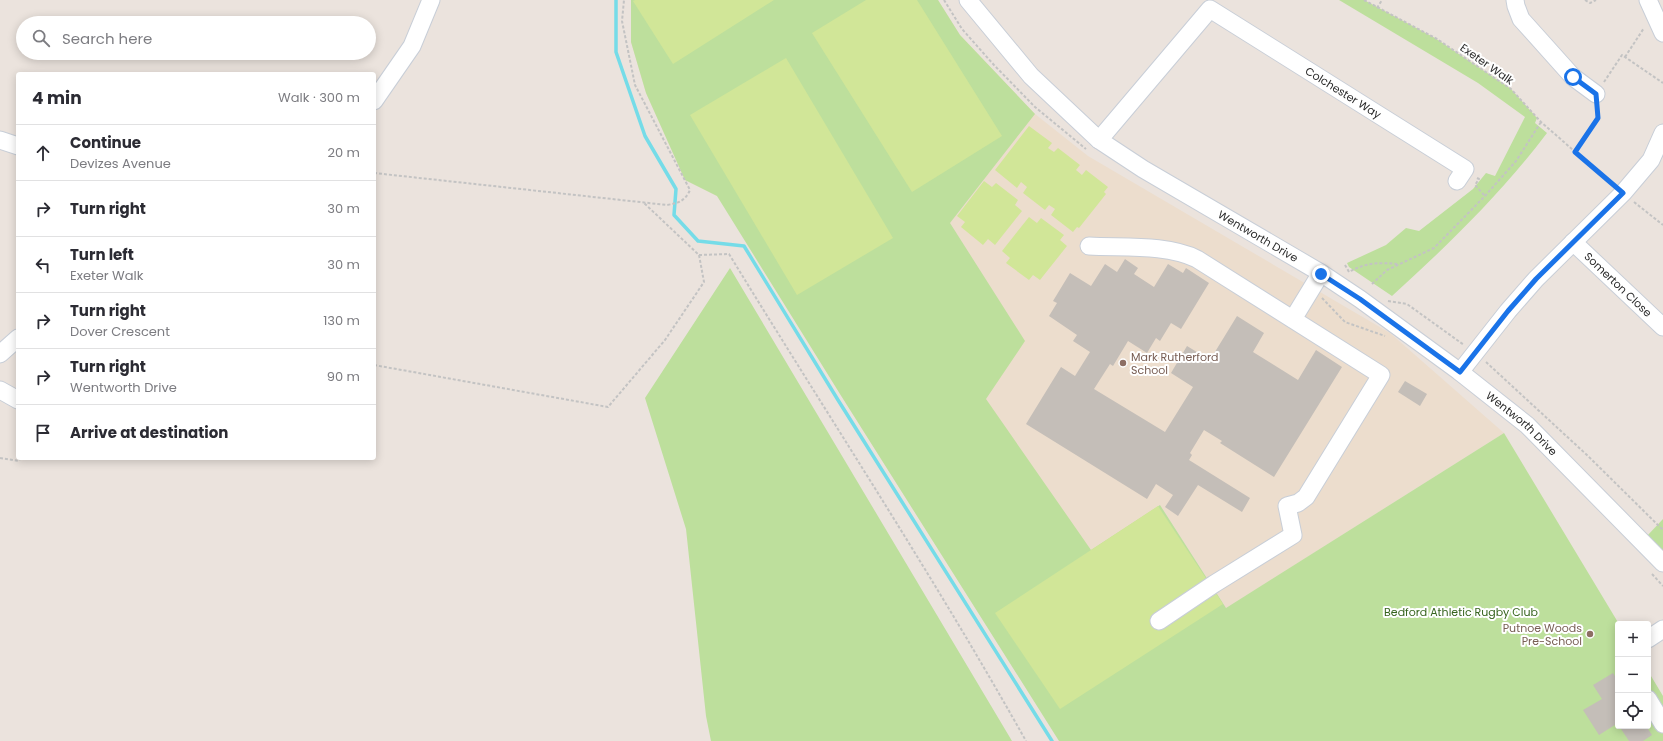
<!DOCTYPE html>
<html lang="en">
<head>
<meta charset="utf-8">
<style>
	:root { --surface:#fff; --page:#f2f2f3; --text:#2b2b33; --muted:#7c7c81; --line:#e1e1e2 }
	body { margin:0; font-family:Poppins,sans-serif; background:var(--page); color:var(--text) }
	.controls { position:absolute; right:12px; bottom:12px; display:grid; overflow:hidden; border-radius:4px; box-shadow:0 2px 10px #0003 }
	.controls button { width:36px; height:36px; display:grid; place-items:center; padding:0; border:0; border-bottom:1px solid var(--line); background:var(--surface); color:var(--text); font:20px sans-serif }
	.stop { position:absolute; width:12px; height:12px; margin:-9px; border:3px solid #1a73e8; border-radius:50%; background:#fff }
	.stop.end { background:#1a73e8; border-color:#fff; box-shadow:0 1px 4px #0008 }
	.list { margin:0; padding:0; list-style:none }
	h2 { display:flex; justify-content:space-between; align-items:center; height:52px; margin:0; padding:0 16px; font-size:17px }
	h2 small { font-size:13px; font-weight:400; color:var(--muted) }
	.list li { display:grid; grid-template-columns:26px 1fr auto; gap:12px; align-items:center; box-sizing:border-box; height:56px; padding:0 16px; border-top:1px solid var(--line) }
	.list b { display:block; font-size:15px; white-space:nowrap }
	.list p { margin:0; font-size:13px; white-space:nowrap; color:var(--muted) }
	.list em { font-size:13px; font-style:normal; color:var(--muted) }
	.icon { flex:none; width:22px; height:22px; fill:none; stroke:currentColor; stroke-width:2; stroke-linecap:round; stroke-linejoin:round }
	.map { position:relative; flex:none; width:1663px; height:741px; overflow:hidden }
	.search { position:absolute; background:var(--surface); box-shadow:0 2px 10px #0003; left:16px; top:16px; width:360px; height:44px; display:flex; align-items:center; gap:10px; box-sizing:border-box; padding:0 14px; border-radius:22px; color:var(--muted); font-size:15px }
	.panel { position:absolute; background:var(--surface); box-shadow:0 2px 10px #0003; left:16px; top:72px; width:360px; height:388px; border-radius:4px }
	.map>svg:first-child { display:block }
	.education { fill:#ecddcd }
	.green { fill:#bddf9c }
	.pitch { fill:#d1e698 }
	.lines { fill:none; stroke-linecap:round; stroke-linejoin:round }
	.stream { stroke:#75dce8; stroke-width:3.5 }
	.building { fill:#c4beb8 }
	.minor-casing { stroke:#c8ced7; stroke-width:19 }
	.path { stroke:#c3c3c3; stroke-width:2; stroke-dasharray:3 2; stroke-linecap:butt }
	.minor { stroke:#fff; stroke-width:17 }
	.route { stroke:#1a73e8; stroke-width:5 }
	.education-dot { fill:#8d6e63; stroke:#fff; stroke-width:1.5 }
	.labels { text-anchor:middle; stroke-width:4; stroke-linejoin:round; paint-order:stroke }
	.street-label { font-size:11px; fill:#2a2a2a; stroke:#fff }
	.education-label { font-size:11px; fill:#785e54; stroke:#fff; text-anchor:start }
	.park-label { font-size:11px; fill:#37641e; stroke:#fff }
</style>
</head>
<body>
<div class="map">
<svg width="1663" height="741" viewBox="0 0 1663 741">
	<rect width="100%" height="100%" fill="#ebe3dd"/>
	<polygon class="education" points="631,0 938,0 960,35 1035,114 1088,156 1390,333 1504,433 1047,721 840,394 744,235 717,196 685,180 646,93 631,42"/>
	<g class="green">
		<polygon points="631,0 938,0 960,35 1035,114 950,223 1025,341 986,399 1091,550 1160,505 1226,608 1504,433 1619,624 1618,624 1618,726 1648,726 1648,671 1663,696 1663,741 1059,741 840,394 717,196 685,180 646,93 631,42"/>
		<path d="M1339,0H1364L1435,38L1511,89L1537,118L1535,123L1547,133C1501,194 1448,245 1392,296L1349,267L1347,263L1386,245L1406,228L1419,231L1473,189L1486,173L1495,176L1525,117L1478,83Z"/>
		<polygon points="730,268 1012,741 711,741 706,716 686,529 645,398"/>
		<polygon points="1663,519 1663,552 1647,536"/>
	</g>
	<g class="pitch">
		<polygon points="635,0 774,0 673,64 633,1"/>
		<polygon points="866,0 917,0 1002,136 912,192 812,33"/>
		<polygon points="786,58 893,238 797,295 690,115"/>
		<polygon points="1029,126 1052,143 1048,148 1054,152 1058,148 1080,165 1076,170 1082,175 1086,170 1108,187 1104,192 1106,194 1079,228 1077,227 1073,232 1051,215 1055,209 1049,205 1045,210 1023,193 1027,187 1021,182 1017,188 995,170"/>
		<polygon points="984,181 992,187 996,183 1018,200 1015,205 1022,211 995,245 988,239 983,245 961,227 965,222 957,216"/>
		<polygon points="1029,217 1037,223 1041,218 1064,235 1060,240 1067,246 1040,280 1033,275 1029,280 1006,263 1010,258 1002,251"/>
		<polygon points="1158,506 1223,604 1060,709 995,613"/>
	</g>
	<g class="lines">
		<polyline class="stream" points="616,0 616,52 645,136 676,189 674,215 698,241 744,246 838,400 1052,741"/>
	</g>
	<g class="building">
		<polygon points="1125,259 1138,268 1134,274 1154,287 1168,264 1183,273 1186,268 1209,283 1181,329 1171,323 1160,341 1156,338 1147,353 1128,341 1113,366 1110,364 1094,389 1165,432 1193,387 1171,373 1187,346 1210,360 1237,316 1264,333 1253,352 1298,380 1316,350 1342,367 1274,477 1220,443 1222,441 1204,430 1190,453 1192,455 1189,460 1250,498 1242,512 1198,485 1178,516 1165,507 1173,495 1156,484 1147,499 1026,424 1061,367 1075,376 1090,352 1073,341 1077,335 1049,316 1057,303 1053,301 1070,273 1091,286 1105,264 1117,272"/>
		<polygon points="1405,381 1427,394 1420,406 1398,392"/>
		<polygon points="1613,673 1618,681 1618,723 1599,735 1583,710 1602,699 1593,685"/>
		<polygon points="1619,726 1646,726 1652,735 1643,741 1629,741"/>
	</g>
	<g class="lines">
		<defs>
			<g id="minor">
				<path id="s1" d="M968,0L1031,76L1099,140L1143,169L1321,273L1360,299L1460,372L1527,425L1663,563"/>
				<polyline points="1515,0 1516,6 1521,19 1573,77 1596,94"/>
				<polyline points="1648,0 1663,33"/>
				<polyline points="374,101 412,46 431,0"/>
				<polyline points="0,140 18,146"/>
				<path id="s2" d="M1099,140L1210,9L1465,169L1457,181"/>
				<path id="s3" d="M1573,242L1663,327"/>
				<path d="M1089,246C1123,248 1167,244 1197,259L1381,375L1306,497L1298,503L1287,506L1293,535L1214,584L1159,621"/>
				<polyline points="1293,319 1321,273"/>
				<polyline points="0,354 18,338"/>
				<polyline points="1460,372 1508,311 1536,279 1623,193 1651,160 1663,133"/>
				<polyline points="0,390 18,400"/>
				<polyline points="1648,639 1663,629"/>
				<polyline points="1648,699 1663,724"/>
			</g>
		</defs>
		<use href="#minor" class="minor-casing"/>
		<g class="path">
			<polyline points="944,0 962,29 994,65 1035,107 1086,149"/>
			<polyline points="1364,0 1437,39 1511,89 1541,122 1612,184"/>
			<polyline points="1585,0 1590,3 1596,0"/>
			<polyline points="1377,8 1382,0"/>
			<polyline points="1625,57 1644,28"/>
			<polyline points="1604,82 1622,55 1663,83"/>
			<polyline points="1575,152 1598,118 1597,108"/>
			<path d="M374,173L667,205C679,203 685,201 690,190L635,85L622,21L624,0"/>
			<polyline points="1477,178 1479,179 1475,185 1485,196"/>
			<polyline points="1634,202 1663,225"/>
			<path d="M699,255L729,254C828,416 933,575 1026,741"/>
			<path d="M1345,265L1349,272C1364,263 1380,262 1397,264"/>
			<polyline points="1372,284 1387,270 1434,248 1485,196 1516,161 1541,122"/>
			<polyline points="1322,298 1345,322 1385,336"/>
			<polyline points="1388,301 1407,304 1464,345"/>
			<polyline points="1486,362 1588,456 1663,530"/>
			<polyline points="374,365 608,407 665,340 704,282 699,255 644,203"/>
			<polyline points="0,458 19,461 20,458"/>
			<polyline points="1652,574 1663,586"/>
		</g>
		<use href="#minor" class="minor"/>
	</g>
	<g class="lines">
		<polyline class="route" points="1321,274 1360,299 1460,372 1508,311 1536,279 1623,193 1575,152 1598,118 1596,94 1573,77"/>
	</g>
	<g class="education-dot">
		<circle cx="1123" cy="363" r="4"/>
		<circle cx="1590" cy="634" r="4"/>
	</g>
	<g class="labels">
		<g class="street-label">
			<text transform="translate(1487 64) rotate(35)" y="4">Exeter Walk</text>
			<text dy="4" stroke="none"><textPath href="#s2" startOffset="329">Colchester Way</textPath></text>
			<text dy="4" stroke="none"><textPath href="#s1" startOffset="378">Wentworth Drive</textPath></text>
			<text dy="4" stroke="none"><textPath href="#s3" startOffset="62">Somerton Close</textPath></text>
			<text dy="4" stroke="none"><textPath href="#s1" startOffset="702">Wentworth Drive</textPath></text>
		</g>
		<g class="education-label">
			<text x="1131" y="361">Mark Rutherford<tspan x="1131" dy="13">School</tspan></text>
			<text x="1582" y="632" text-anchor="end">Putnoe Woods<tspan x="1582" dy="13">Pre-School</tspan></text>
		</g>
		<g class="park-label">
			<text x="1461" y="616">Bedford Athletic Rugby Club</text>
		</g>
	</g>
</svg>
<div class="controls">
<button>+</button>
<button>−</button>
<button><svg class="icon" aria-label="locate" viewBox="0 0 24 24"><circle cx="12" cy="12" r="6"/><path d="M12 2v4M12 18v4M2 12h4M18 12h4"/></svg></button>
</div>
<div class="stop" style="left:1573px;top:77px"></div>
<div class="stop end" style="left:1321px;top:274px"></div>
<div class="search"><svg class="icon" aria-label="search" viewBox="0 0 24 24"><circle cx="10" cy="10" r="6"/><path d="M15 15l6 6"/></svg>Search here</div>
<section class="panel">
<h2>4 min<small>Walk · 300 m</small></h2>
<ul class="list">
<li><svg class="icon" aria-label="ahead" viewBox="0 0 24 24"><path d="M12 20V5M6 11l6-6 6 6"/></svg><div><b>Continue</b><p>Devizes Avenue</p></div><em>20 m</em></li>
<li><svg class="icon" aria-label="right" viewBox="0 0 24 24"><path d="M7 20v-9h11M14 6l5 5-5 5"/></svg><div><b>Turn right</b></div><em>30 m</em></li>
<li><svg class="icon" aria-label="left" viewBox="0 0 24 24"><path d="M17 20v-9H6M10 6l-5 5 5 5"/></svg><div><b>Turn left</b><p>Exeter Walk</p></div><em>30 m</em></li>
<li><svg class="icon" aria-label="right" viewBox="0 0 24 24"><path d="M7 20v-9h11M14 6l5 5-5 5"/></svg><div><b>Turn right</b><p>Dover Crescent</p></div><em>130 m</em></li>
<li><svg class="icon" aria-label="right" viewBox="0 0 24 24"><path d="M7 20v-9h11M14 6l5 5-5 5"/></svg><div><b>Turn right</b><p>Wentworth Drive</p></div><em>90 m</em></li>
<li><svg class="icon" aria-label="arrive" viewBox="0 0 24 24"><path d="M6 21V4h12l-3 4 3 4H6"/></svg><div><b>Arrive at destination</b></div></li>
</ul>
</section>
</div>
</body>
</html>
